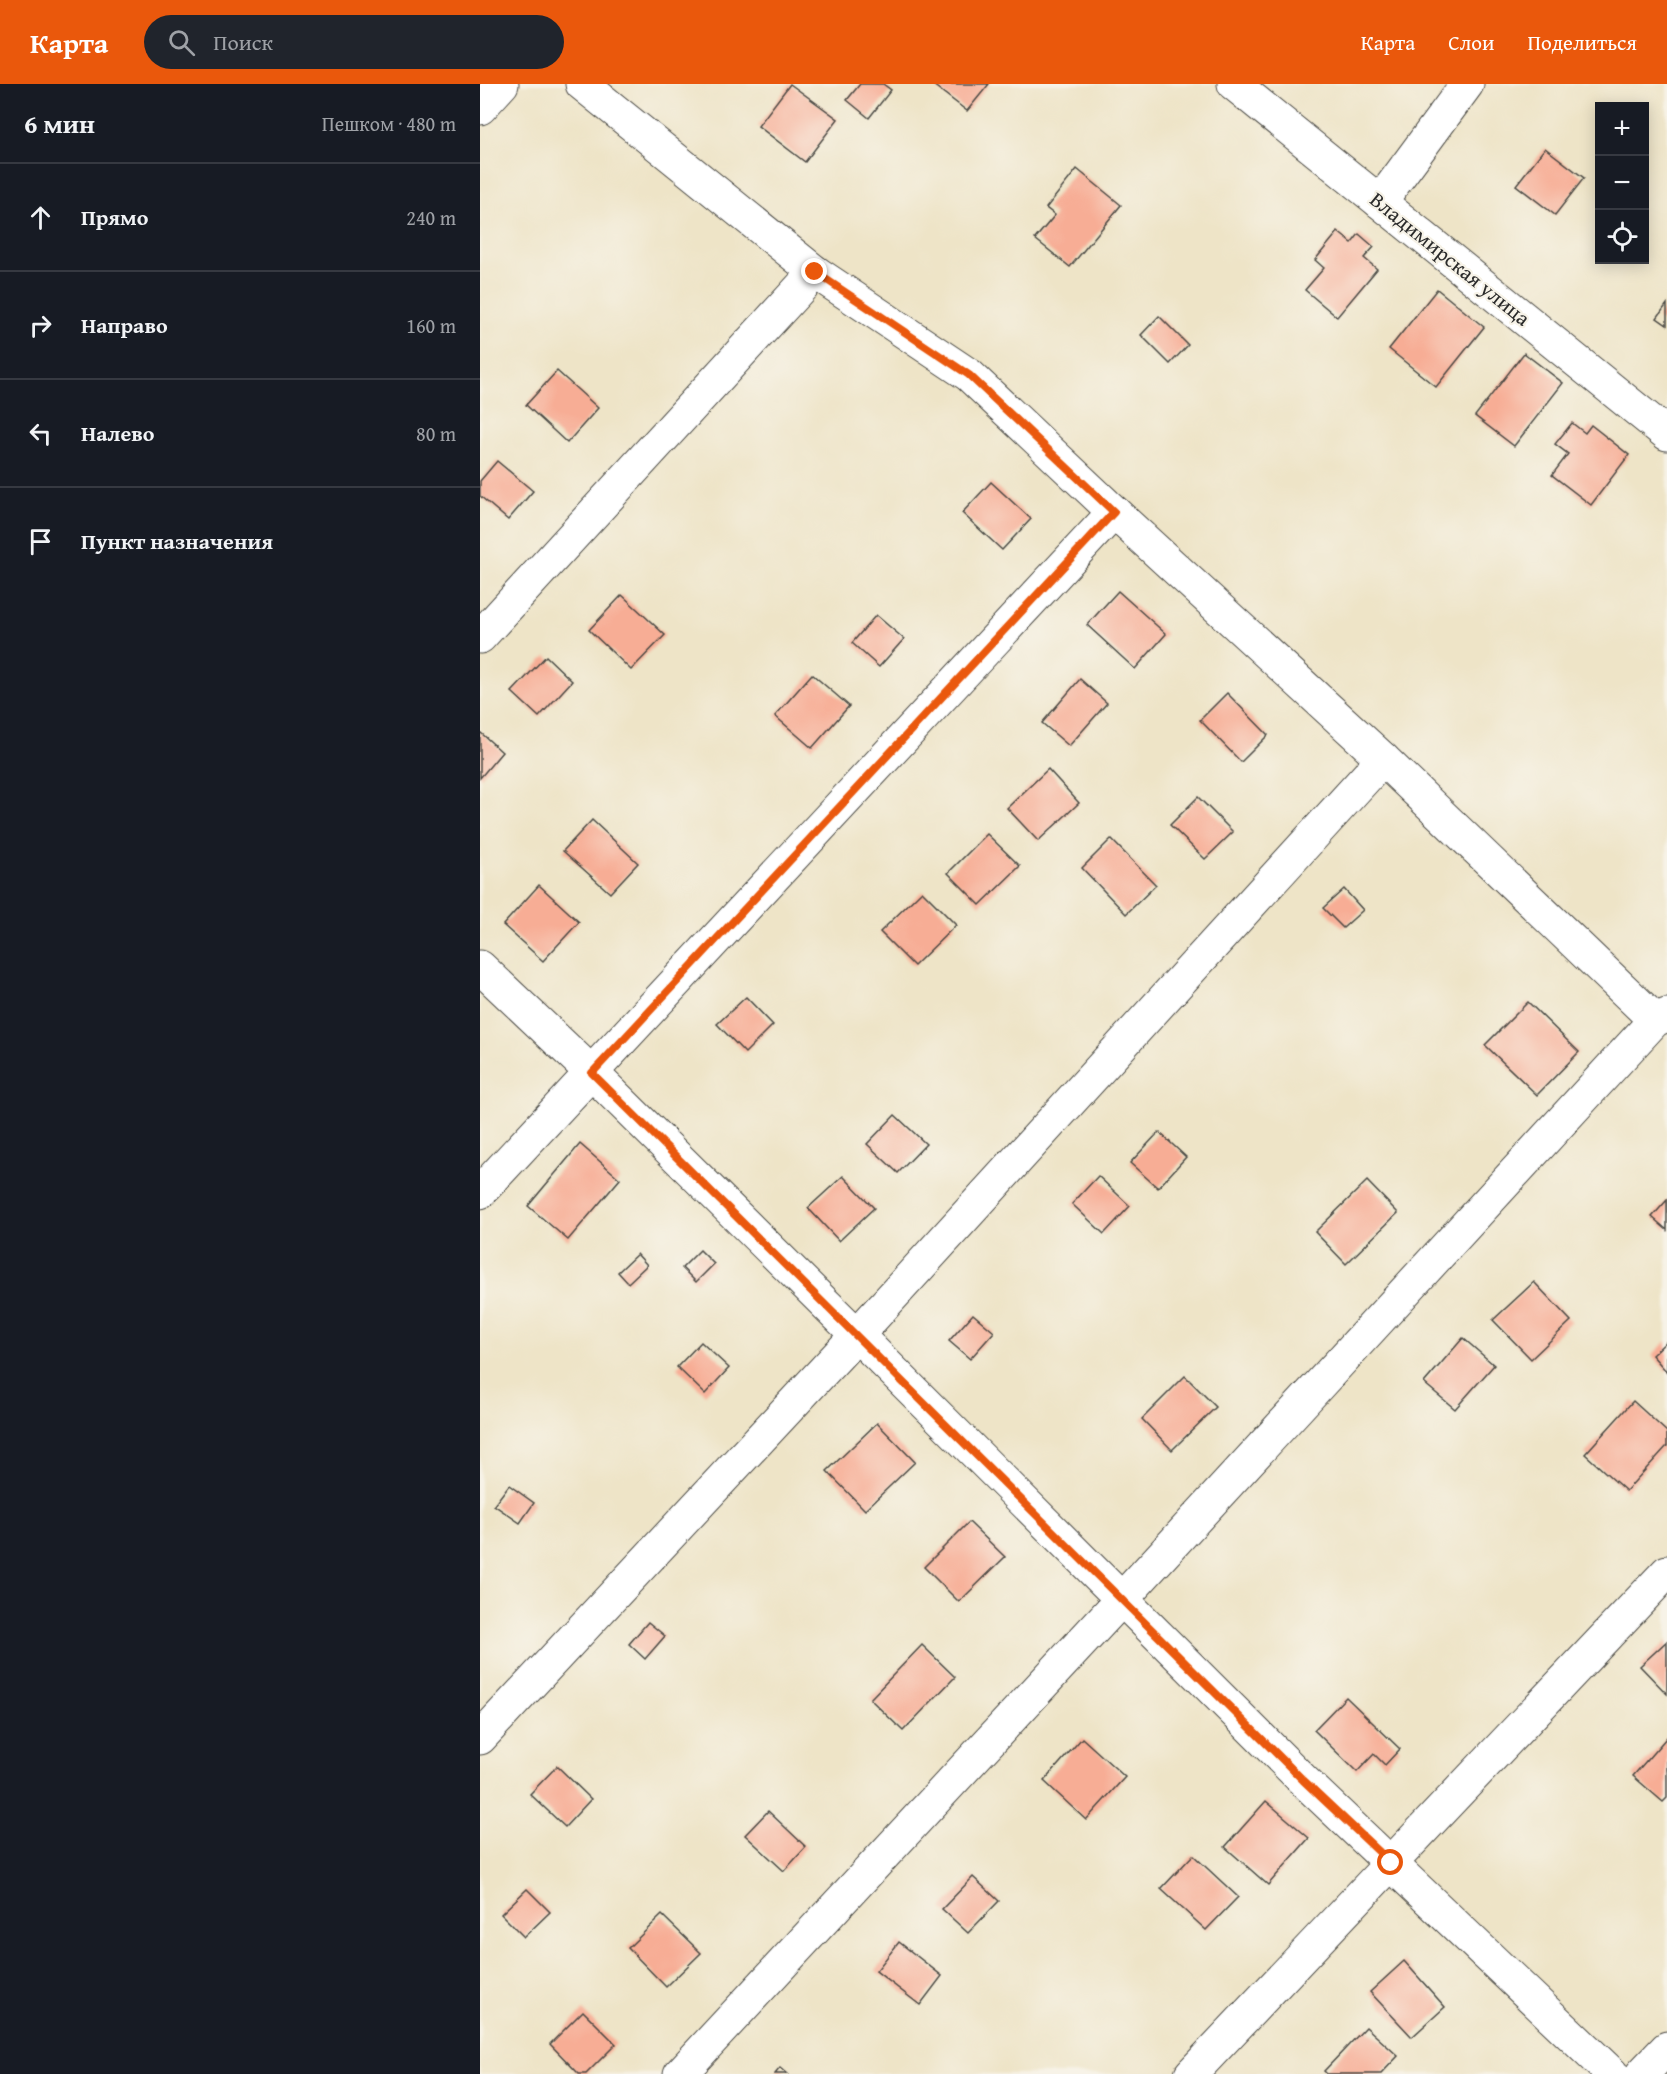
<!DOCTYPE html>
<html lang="ru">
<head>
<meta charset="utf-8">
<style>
	:root { --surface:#171b24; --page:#20242c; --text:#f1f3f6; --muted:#9ea1a6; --line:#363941; --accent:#ea580c }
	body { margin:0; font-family:"Gentium Book Plus",serif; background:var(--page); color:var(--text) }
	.controls { position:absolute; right:18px; top:18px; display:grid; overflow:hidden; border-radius:0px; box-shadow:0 3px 15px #0003 }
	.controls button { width:54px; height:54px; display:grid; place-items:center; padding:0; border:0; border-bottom:2px solid var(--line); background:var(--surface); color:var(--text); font:30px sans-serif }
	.stop { position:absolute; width:18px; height:18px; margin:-14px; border:4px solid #ea580c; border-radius:50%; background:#fff }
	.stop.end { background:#ea580c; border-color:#fff; box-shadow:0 2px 6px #0008 }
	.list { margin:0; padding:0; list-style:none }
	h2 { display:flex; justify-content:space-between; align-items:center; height:78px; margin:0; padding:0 24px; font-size:26px }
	h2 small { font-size:20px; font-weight:400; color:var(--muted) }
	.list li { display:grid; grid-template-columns:39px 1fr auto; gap:18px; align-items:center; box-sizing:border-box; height:108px; padding:0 24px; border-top:2px solid var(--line) }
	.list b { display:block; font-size:22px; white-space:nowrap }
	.list em { font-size:20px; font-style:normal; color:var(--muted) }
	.icon { flex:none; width:33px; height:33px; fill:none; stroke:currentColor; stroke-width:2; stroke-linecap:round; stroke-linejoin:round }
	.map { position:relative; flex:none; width:1187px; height:1990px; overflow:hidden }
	header { display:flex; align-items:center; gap:36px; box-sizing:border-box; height:84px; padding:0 30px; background:var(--accent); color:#fff }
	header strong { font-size:28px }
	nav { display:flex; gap:33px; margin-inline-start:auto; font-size:21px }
	.search { width:420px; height:54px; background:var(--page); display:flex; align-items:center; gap:15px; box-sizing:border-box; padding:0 21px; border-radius:33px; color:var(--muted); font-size:22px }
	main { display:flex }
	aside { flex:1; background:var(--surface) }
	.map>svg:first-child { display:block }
	.building { fill:#f7ad95 }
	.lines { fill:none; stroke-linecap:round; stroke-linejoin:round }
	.minor-casing { stroke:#484742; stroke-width:35 }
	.minor { stroke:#fff; stroke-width:33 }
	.route { stroke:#ea580c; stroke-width:8 }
	.labels { text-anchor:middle; stroke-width:4.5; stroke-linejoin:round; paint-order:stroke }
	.street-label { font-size:21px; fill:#2b2b2b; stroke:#f7f3e8 }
</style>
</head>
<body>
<header>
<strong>Карта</strong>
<div class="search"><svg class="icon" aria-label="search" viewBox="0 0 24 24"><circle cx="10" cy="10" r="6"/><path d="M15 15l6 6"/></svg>Поиск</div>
<nav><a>Карта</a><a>Слои</a><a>Поделиться</a></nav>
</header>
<main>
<aside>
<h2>6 мин<small>Пешком · 480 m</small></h2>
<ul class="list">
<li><svg class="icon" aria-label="ahead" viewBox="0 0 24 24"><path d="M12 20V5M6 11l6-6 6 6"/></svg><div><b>Прямо</b></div><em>240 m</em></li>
<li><svg class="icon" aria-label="right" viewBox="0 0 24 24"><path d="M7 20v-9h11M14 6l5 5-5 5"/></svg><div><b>Направо</b></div><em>160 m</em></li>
<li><svg class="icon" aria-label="left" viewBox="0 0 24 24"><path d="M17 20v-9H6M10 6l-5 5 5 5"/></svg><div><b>Налево</b></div><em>80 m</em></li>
<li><svg class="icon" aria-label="arrive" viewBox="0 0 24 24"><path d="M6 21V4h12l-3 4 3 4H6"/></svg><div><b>Пункт назначения</b></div></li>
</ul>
</aside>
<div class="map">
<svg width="1187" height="1990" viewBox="0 0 1187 1990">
	<rect width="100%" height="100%" fill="#f7f3e8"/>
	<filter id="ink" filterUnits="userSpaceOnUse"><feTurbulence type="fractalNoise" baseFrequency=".0167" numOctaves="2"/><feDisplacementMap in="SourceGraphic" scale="12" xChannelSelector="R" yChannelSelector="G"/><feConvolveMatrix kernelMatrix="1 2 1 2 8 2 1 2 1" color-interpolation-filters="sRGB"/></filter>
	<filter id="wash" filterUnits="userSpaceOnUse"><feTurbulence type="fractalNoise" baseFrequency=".008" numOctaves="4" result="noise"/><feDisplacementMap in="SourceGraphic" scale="24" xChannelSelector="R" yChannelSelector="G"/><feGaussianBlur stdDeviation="1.35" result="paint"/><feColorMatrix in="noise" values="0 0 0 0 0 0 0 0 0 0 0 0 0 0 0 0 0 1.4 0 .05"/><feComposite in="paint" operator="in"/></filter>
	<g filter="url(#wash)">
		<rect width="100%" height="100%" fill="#eee4c7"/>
		<g id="blocks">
			<g class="building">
				<polygon points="310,0 358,35 325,78 278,42"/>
				<polygon points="380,0 403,0 411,6 389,34 367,16"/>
				<polygon points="452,0 509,0 487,27"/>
				<polygon points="1065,64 1104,94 1075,131 1036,101"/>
				<polygon points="597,85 641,121 590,183 555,155 575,131 566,124"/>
				<polygon points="858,148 872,159 879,150 894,163 884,174 897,185 857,233 825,206 844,184 835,176"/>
				<polygon points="957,205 1004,243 956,303 909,265"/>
				<polygon points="1187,220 1187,241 1177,234"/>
				<polygon points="679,232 708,261 690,280 661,251"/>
				<polygon points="1044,269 1083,299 1034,362 995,332"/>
				<polygon points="77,287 118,324 87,359 46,321"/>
				<polygon points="1092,339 1105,349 1111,341 1149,371 1111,421 1072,391 1088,370 1075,360"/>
				<polygon points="17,377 53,407 28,436 0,412 0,397"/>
				<polygon points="511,398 551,435 522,466 482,429"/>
				<polygon points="638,507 686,550 655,585 607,541"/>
				<polygon points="142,511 185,551 151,586 109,546"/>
				<polygon points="396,531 424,555 399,583 372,559"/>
				<polygon points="66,572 92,597 59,633 32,608"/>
				<polygon points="332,590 369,622 332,664 295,632"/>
				<polygon points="600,595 627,619 589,662 562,639"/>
				<polygon points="747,609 788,651 761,678 720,636"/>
				<polygon points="0,648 22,668 0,694"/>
				<polygon points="568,685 599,719 558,757 527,724"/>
				<polygon points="718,713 753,748 725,775 690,741"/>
				<polygon points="112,736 158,779 130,809 83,767"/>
				<polygon points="507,750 540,782 500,821 468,789"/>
				<polygon points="631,755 676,801 646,830 602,784"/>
				<polygon points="59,801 99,838 63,877 23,841"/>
				<polygon points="864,805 883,826 863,844 843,824"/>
				<polygon points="442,807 476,841 434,882 400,848"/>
				<polygon points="266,913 293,941 265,969 237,940"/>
				<polygon points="1048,918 1099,968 1057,1011 1005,961"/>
				<polygon points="415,1031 446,1060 418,1089 387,1060"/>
				<polygon points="679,1048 706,1073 678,1104 650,1079"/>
				<polygon points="100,1060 140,1095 88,1156 48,1122"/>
				<polygon points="363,1092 394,1124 359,1157 328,1124"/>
				<polygon points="618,1092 650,1122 624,1150 592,1120"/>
				<polygon points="887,1097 918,1129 866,1180 835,1148"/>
				<polygon points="1187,1116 1187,1146 1172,1133"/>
				<polygon points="220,1166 234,1180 216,1198 202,1184"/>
				<polygon points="157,1170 167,1181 148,1199 138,1188"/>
				<polygon points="1054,1198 1091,1237 1051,1275 1013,1236"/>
				<polygon points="493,1230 514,1248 490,1275 469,1257"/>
				<polygon points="983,1254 1014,1281 975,1325 944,1299"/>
				<polygon points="1187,1257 1187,1288 1172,1271"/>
				<polygon points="221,1258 249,1284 225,1310 197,1283"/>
				<polygon points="705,1292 736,1323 692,1366 662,1335"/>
				<polygon points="1153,1317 1187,1348 1187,1362 1146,1407 1105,1370"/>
				<polygon points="397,1339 435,1378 385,1426 347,1387"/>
				<polygon points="29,1401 54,1419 40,1439 14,1421"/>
				<polygon points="489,1438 525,1473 479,1518 444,1483"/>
				<polygon points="168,1538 185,1552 165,1575 149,1560"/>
				<polygon points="1187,1557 1187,1610 1160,1582"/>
				<polygon points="442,1561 475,1593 423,1647 390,1615"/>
				<polygon points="866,1613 920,1665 905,1681 894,1670 877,1688 834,1646"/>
				<polygon points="1187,1653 1187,1714 1183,1718 1153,1692"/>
				<polygon points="602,1654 645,1693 606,1736 564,1697"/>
				<polygon points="77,1682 111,1715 85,1743 50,1710"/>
				<polygon points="786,1717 829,1754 788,1801 745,1763"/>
				<polygon points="288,1727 326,1763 304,1787 265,1751"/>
				<polygon points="713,1771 758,1813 726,1846 681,1805"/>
				<polygon points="493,1793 519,1817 488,1849 462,1825"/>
				<polygon points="47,1805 70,1828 44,1853 21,1830"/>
				<polygon points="182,1831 221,1869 186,1903 148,1864"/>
				<polygon points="419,1858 462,1892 440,1921 396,1887"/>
				<polygon points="924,1877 965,1923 932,1953 890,1908"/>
				<polygon points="103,1927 136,1960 106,1990 99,1990 70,1960"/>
				<polygon points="886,1943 918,1972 901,1990 847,1990 844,1987"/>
				<polygon points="300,1984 307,1990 295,1990"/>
			</g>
		</g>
	</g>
	<g filter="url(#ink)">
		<use href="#blocks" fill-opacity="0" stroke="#484742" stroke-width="1.5"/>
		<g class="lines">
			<defs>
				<g id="minor">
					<polyline points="102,0 335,188 489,291 634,428"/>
					<polyline points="754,0 1187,350"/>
					<polyline points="0,24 22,0"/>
					<polyline points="900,118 987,0"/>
					<polyline points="0,553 335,188"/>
					<polyline points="0,883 112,989 377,1251 823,1696 1132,1990"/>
					<polyline points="0,1108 634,428 903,675 1175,936"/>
					<polyline points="0,1654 377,1251 903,675"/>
					<polyline points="200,1990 641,1516 1175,936 1187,931"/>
					<polyline points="711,1990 1187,1488"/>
					<polyline points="1162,1990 1187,1964"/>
				</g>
			</defs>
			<use href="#minor" class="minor-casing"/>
			<use href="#minor" class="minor"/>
		</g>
	</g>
	<g class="lines" filter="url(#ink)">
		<polyline class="route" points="335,188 489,291 634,428 112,989 823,1696 911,1779"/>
	</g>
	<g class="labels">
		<g class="street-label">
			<text transform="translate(970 175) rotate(39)" y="7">Владимирская улица</text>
		</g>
	</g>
</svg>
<div class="controls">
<button>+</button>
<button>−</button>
<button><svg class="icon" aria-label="locate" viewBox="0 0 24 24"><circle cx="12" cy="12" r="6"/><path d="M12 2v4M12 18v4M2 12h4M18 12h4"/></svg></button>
</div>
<div class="stop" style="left:911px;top:1779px"></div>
<div class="stop end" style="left:335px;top:188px"></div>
</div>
</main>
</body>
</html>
